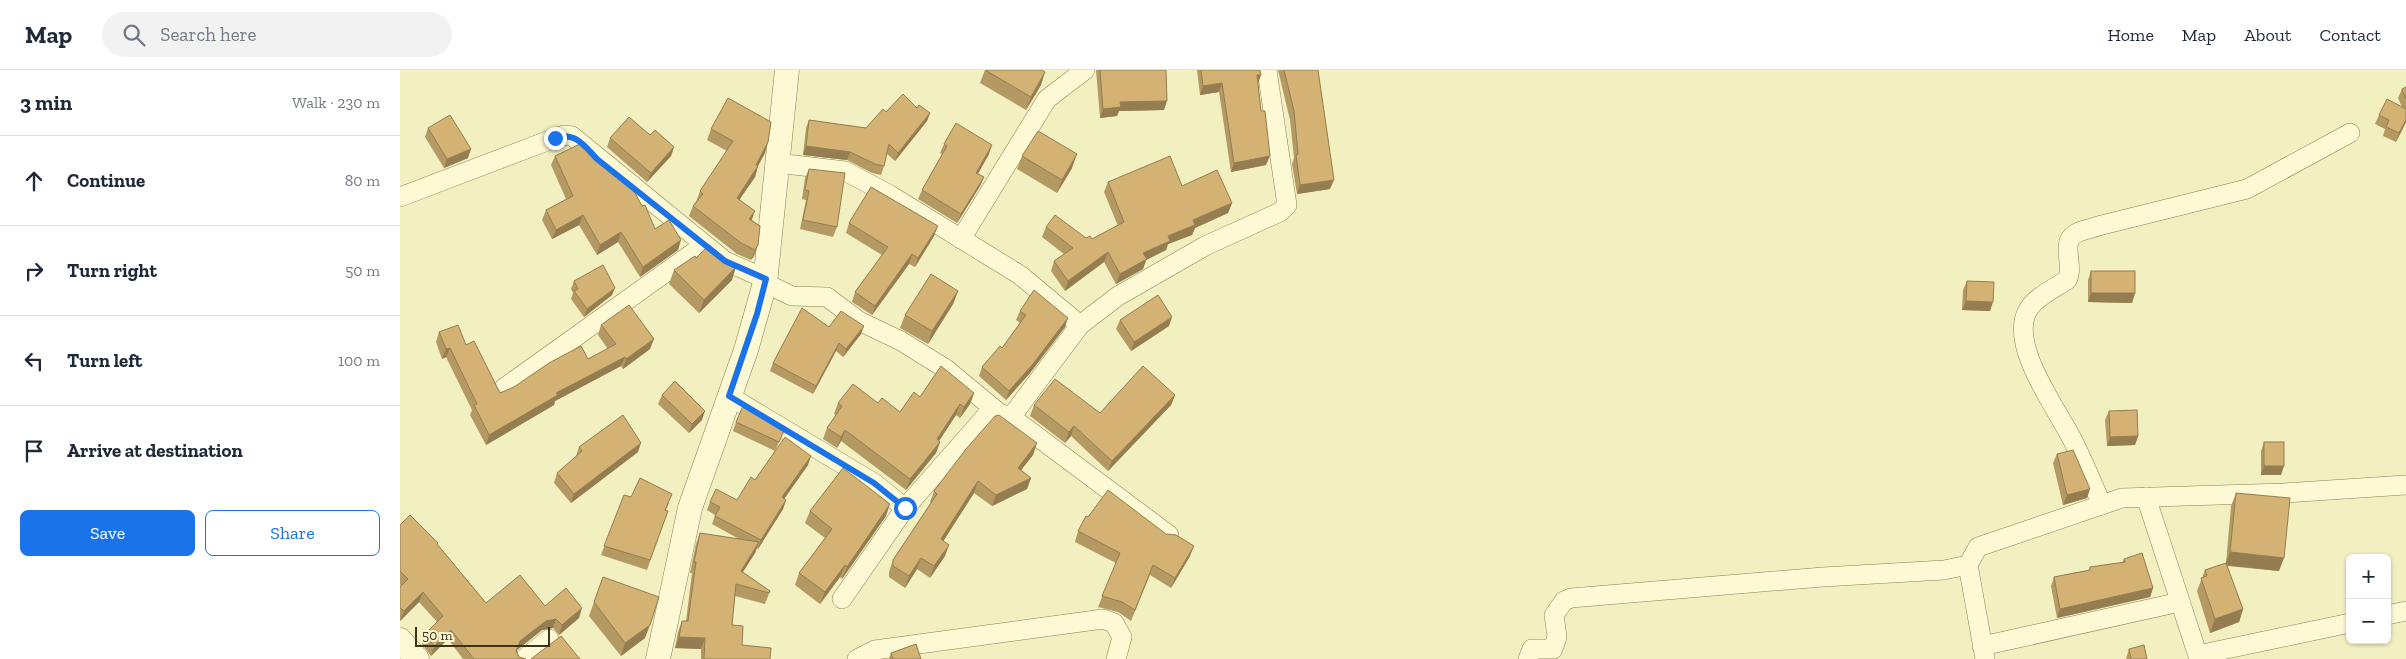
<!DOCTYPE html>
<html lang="en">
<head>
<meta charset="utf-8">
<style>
	:root { --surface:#fff; --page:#f2f2f3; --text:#1f2937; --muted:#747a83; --line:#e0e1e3; --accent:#1a73e8 }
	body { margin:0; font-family:"Zilla Slab",serif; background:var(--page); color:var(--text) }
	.controls { position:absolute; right:15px; bottom:15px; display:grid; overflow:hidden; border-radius:8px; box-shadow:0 1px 4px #0004 }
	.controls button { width:45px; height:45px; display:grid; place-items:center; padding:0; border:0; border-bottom:1px solid var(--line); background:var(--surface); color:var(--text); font:25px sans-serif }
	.scale { position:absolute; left:15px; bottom:12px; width:135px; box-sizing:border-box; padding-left:5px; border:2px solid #3b321c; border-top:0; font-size:14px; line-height:18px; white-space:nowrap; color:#3b321c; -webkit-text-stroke:4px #f8f7d0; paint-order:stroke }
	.stop { position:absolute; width:15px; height:15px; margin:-11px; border:4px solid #1a73e8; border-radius:50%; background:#fff }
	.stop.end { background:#1a73e8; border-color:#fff; box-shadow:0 1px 5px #0008 }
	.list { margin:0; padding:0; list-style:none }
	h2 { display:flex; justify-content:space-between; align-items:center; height:65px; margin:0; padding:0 20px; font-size:21px }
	h2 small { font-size:16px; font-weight:400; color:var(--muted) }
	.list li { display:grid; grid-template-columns:32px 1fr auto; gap:15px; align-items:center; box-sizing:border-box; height:90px; padding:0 20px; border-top:1px solid var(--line) }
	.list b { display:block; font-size:19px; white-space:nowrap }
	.list em { font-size:16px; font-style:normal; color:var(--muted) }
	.actions { display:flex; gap:10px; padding:15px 20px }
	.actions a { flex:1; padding:11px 0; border:1px solid var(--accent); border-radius:8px; text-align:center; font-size:18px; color:var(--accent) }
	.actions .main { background:var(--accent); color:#fff }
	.icon { flex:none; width:28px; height:28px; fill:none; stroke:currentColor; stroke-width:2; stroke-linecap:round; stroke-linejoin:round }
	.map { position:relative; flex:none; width:2006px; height:589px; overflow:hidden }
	header { display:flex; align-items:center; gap:30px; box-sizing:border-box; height:70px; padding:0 25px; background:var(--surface); border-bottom:1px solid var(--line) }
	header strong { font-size:24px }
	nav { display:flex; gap:28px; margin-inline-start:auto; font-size:18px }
	.search { width:350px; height:45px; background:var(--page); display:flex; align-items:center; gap:12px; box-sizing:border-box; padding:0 18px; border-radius:28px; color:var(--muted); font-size:19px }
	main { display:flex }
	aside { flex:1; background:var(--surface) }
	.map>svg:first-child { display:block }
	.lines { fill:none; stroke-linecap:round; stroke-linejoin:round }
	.minor-casing { stroke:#8c8056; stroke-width:20 }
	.tertiary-casing { stroke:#8c8056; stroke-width:25 }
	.minor { stroke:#fcf9d4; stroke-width:19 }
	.tertiary { stroke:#fcf9d4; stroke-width:24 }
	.wall { fill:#b59963 }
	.shaded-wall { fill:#947d50 }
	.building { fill:#d3b273; stroke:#947d50 }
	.route { stroke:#1a73e8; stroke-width:6 }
</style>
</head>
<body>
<header>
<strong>Map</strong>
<div class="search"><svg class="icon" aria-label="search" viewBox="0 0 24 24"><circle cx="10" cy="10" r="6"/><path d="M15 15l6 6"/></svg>Search here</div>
<nav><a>Home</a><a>Map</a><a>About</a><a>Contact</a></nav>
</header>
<main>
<aside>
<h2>3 min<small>Walk · 230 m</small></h2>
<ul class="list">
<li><svg class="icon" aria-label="ahead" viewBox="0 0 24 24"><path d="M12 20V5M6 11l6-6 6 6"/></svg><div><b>Continue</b></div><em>80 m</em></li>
<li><svg class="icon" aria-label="right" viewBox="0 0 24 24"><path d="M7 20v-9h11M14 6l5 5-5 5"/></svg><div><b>Turn right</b></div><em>50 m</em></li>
<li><svg class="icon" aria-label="left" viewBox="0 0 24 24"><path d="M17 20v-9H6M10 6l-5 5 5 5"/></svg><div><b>Turn left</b></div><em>100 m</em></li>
<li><svg class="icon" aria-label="arrive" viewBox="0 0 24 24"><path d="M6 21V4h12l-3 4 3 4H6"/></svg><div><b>Arrive at destination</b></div></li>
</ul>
<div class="actions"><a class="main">Save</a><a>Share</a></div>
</aside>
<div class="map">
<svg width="2006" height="589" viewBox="0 0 2006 589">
	<rect width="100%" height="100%" fill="#f2efc0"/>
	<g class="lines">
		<defs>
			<g id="minor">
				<polyline points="377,93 445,101 490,125 620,205 680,255"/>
				<polyline points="0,127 155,68 164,65 172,66 325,191 366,209"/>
				<polyline points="561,169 647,29 685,0"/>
				<polyline points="365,213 392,226 427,227 459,251 501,271 546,299 599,343"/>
				<polyline points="104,318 304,175"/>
				<polyline points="329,326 474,413 505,438 585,347 599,343 611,347 680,255 718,226 805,176 880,142 887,135 867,0"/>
				<polyline points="611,347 769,465"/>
				<polyline points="1746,427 1799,589"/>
				<path d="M1702,435C1692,413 1683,390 1672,369C1657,339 1608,274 1628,240C1635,227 1655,218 1667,210C1675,197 1660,173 1675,164C1681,160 1691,159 1698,156L1847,119L1950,63"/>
				<polyline points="1568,495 1585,589"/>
				<polyline points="442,529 505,438"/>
				<polyline points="1987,545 2006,541"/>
				<polyline points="1582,576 1780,532"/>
				<polyline points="1798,585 1950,553"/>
				<polyline points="124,589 149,569"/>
				<polyline points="457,589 475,580 703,549 714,553 722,567 716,589"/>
				<polyline points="1128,589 1132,579 1153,579 1157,567 1154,545 1164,531 1171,528 1423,507 1544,500 1568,495 1578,477 1722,428 1884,423 2006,415"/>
			</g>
			<g id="tertiary">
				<polyline points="0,570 17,589"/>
				<polyline points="258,589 290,438 346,280 365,213 387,0"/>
			</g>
		</defs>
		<use href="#minor" class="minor-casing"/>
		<use href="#tertiary" class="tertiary-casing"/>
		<use href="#minor" class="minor"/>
		<use href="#tertiary" class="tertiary"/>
	</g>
	<g class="wall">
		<polygon points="585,0 641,15 626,40 580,13"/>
		<polygon points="696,0 766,0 764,40 719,41 717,46 700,48"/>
		<polygon points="797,0 860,0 858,13 866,95 831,102 819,22 800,25"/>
		<polygon points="878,0 918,0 930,119 897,124 892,94 894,88 890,50"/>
		<polygon points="2006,17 2006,52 1996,72 1983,66 1985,59 1975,54 1979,45 2002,37 1998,28 2002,19"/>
		<polygon points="517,38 530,43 527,51 495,91 487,84 484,96 481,105 472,103 447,90 403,85 406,58 409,50 466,58 486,42"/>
		<polygon points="28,58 68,88 44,98 25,67"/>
		<polygon points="311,59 365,83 358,96 355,107 339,130 352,150 360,156 354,186 351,190 337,184 289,146 293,136 296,132 300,121 327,81 307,70"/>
		<polygon points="250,65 274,77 271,86 247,112 207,77 210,68"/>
		<polygon points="544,74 589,84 578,104 584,107 580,116 557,153 518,129 522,120 542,84 540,83"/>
		<polygon points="155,86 255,159 278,180 240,207 218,172 197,185 179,155 152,169 142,150 146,140 166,129 151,95"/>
		<polygon points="622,86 672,98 657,123 617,99"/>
		<polygon points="409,99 437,157 433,167 400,159 406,130 402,129 405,108"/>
		<polygon points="708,112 782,116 832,133 828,143 795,158 792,165 768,174 766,180 746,190 743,199 716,214 704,192 665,221 651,201 654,191 664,184 642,167 646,157 692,169 718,156 704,122"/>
		<polygon points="449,153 534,166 515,197 509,194 472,245 452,232 455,222 482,185 446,163"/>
		<polygon points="296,188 332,210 299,243 269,214 274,200"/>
		<polygon points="1691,201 1735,223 1732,233 1688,232 1688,210"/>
		<polygon points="174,211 212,225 184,247 171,229 173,223 171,219"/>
		<polygon points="1567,211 1590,241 1562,240 1563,220"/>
		<polygon points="558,221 553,234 528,274 500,258 505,245"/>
		<polygon points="620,241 665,257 630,303 606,330 579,306 582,297 602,278 620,253 616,250"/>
		<polygon points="720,250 769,256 731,281 716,259"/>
		<polygon points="201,255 250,279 223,299 221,296 155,331 154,335 86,375 70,345 72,340 46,287 42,289 36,272 39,262 66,275 100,323 188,289 208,279 198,265"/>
		<polygon points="429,257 461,264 443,287 436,281 413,324 370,301 373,293"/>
		<polygon points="574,323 570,334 560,348 556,345 539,371 540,372 536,383 506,420 441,371 437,378 423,369 427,358 436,345 434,344 438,333 478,333 500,342 520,327"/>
		<polygon points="262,325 302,350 289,363 258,334"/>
		<polygon points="775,325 771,335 708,401 671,366 665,373 630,346 634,335 700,343"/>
		<polygon points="1709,341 1738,366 1735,375 1707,376 1705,350"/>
		<polygon points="336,352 384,361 375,381 408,395 384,429 386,430 383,439 358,479 357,478 355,483 343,502 370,521 365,534 335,526 332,555 342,575 370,589 301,589 301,579 275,578 278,562 282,551 286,551 292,503 290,503 296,474 300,463 339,469 312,454 315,445 307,440 310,432 337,430 355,410 375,381 333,361"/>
		<polygon points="1864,372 1881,405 1861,405 1861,381"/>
		<polygon points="179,377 238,382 171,433 154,413 157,403 176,387 176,386"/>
		<polygon points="1657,384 1687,428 1663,435 1653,393"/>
		<polygon points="633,385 621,400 631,408 627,419 592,436 574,423 543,471 545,486 530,508 517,499 505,518 489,507 489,502 493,490 531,433 530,432 534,421"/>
		<polygon points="1836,423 1879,501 1827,496 1843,539 1839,552 1810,563 1797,521 1805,500 1826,493 1831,436"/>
		<polygon points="224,425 231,427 269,433 266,440 268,441 247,500 201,485"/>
		<polygon points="410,441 486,446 442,509 440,507 420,534 395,515 399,503 425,468 405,453"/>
		<polygon points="0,455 38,475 86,533 145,536 179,548 159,565 153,558 142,560 117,580 119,587 126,589 63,589 48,569 31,586 22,574 25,564 37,552 19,532 0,551 0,517 1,516 0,515"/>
		<polygon points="678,461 790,486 771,518 750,505 731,551 718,542 698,537 716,493 675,472"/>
		<polygon points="1724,489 1753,518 1750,527 1657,548 1651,516 1654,507 1689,500 1690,497 1722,493"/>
		<polygon points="203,507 245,568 221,586 189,546"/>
		<polygon points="1729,579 1747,589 1726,589"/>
		<polygon points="491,583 521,589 489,589"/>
	</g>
	<g class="shaded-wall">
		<polygon points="645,2 641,15 626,40 631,27"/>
		<polygon points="857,5 861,5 858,14"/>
		<polygon points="822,13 819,22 800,25 803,16"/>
		<polygon points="767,31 764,40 719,41 717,46 700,48 703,39 720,32"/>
		<polygon points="530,43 527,51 495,91 498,83"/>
		<polygon points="2006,50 2006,52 1996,72 1999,63"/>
		<polygon points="368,72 365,83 353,105 358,96 355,107 333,139 337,128"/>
		<polygon points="592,75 589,84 573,112 576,103"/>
		<polygon points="406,76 450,82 447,90 403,85"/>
		<polygon points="274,77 271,86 247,112 251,103"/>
		<polygon points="71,79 68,88 44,98 47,89"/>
		<polygon points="677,84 672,98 657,123 662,110"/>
		<polygon points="870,86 866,95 831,102 834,93"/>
		<polygon points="584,107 580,116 557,153 561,144"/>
		<polygon points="934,110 930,119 897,124 900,115"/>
		<polygon points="832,133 828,143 795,158 792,165 768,174 766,180 746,190 743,199 716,214 720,204 743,183 768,166 793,150"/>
		<polygon points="355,141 351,152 349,149"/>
		<polygon points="183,145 179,155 152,169 156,160"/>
		<polygon points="538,156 534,166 515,197 518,188"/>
		<polygon points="221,162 218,172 197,185 200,175"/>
		<polygon points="281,170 278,180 240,207 243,197"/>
		<polygon points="358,175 354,186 351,190 355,180"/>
		<polygon points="708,182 704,192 665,221 668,211"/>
		<polygon points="512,184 509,194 472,245 475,236"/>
		<polygon points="336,197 332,210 299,243 304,230"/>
		<polygon points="215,218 212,225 184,247 187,239"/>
		<polygon points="558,221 553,234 528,274 532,261"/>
		<polygon points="1691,223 1735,223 1732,233 1688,232"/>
		<polygon points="1566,231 1593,232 1590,241 1562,240"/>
		<polygon points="772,247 769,256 731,281 734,272"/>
		<polygon points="668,248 665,257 630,303 606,330 609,321"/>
		<polygon points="464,256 461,264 443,287 446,279"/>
		<polygon points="254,269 250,279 223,299 226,289"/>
		<polygon points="439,273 436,281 413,324 416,316"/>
		<polygon points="50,278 46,287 42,289 46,279"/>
		<polygon points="225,287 221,296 155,331 154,335 86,375 89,365 156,323"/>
		<polygon points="574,323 570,334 560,348 564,337"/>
		<polygon points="775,325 771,335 708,401 712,391"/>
		<polygon points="560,334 556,345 533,380 537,369"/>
		<polygon points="305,341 302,350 289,363 292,354"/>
		<polygon points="674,356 671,366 665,373 669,362"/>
		<polygon points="445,360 441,371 437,378 441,367"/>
		<polygon points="1738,366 1735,375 1707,376 1710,367"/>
		<polygon points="540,372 536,383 506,420 510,409"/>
		<polygon points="241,373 238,382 171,433 174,424"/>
		<polygon points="637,373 633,385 614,409 618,398"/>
		<polygon points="411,386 408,395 379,436 382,427"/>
		<polygon points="1864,396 1884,396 1881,405 1861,405"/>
		<polygon points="631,408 627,419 592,436 596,425"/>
		<polygon points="578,411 574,423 537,481 541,469"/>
		<polygon points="1690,419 1687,428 1663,435 1667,425"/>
		<polygon points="386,430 383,439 358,479 361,470"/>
		<polygon points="490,434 486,446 442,509 447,497"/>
		<polygon points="359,472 355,483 337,511 341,501"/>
		<polygon points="549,475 545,486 530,508 534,496"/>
		<polygon points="794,476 790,486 771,518 775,508"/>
		<polygon points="1830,482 1884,488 1879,501 1825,495"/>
		<polygon points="521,488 517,499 505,518 509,506"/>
		<polygon points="445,495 440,507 420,534 425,522"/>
		<polygon points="1753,518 1750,527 1657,548 1660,539"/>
		<polygon points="23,522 19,532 0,551 4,541"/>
		<polygon points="182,538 179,548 159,565 162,555"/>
		<polygon points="1843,539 1839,552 1810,563 1815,549"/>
		<polygon points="156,549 153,558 142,560 117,580 113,589 120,571 146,551"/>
		<polygon points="250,555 245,568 221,586 225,573"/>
		<polygon points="51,560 48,569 31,586 34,576"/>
		<polygon points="279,567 305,568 301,579 275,578"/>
	</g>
	<g class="building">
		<polygon points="585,0 642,0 645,2 631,27"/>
		<polygon points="700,0 766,0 767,31 720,32 721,37 703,39"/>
		<polygon points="801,0 860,0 861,5 857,5 861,41 865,41 870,86 834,93 822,13 803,16"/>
		<polygon points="884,0 918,0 934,110 900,115 896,85 898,84 894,41"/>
		<polygon points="2006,17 2006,29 2002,19"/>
		<polygon points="503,24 517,38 519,35 530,43 498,83 489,74 484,96 475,94 450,82 406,76 409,50 466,58 483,39 486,42"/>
		<polygon points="328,28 371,52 368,72 356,95 358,96 337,128 355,141 349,149 360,156 358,175 355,180 341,173 293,136 303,124 300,121 333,71 311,59"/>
		<polygon points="1987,29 2006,39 2006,50 1999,63 1986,57 1989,50 1979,45"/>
		<polygon points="50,45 71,79 47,89 28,58"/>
		<polygon points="229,47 250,65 255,60 274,77 251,103 210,68"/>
		<polygon points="556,53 592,75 576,103 584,107 561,144 522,120 547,76 544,74"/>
		<polygon points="638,61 677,84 662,110 622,86"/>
		<polygon points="180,74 232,117 242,136 245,135 255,159 269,150 281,170 243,197 221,162 200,175 183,145 156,160 146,140 173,126 155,86"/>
		<polygon points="770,86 782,116 817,100 832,133 793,150 795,155 768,166 770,171 743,183 747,189 720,204 708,182 668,211 654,191 673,178 646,157 655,145 686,168 690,166 692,169 724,152 708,112"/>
		<polygon points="409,99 445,103 437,157 403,150 409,121 405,120"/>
		<polygon points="471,117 538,156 518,188 512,184 475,236 455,222 488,177 449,153"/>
		<polygon points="309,175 336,197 304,230 274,200 295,186 296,188"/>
		<polygon points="203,195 215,218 187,239 174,221 178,219 174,211"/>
		<rect x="1691" y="201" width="44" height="22"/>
		<polygon points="531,204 558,221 532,261 505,245"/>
		<polygon points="1567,211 1594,212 1593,232 1566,231"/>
		<polygon points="634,220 668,248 633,294 609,321 582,297 600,276 602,278 626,245 620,241"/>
		<polygon points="758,225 772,247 734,272 720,250"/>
		<polygon points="229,235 254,269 226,289 225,287 156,323 158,325 89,365 74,335 77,334 50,278 46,279 39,262 58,255 66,275 74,271 100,323 114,317 149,293 181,276 188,289 216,274 201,255"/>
		<polygon points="402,238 429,257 441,241 464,256 446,279 439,273 416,316 373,293"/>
		<polygon points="541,296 574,323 564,337 560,334 537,369 540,372 510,409 445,360 441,367 427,358 442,336 438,333 453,314 478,333 482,328 500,342 514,322 520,327"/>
		<polygon points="743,296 775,325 712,391 674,356 669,362 634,335 655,309 700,343"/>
		<polygon points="275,311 305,341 292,354 262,325"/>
		<polygon points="343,336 384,361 379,372 336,352"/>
		<polygon points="1737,340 1738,366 1710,367 1709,341"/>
		<polygon points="223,345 241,373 174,424 157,403 182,381 179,377"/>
		<polygon points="599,345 637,373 618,398 631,408 596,425 578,411 541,469 549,475 534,496 521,488 509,506 493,496 493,490 537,424 534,421 566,379 595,346"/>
		<polygon points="385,367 411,386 382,427 386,430 361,470 315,446 320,437 310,432 316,419 337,430 351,407 355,410"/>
		<rect x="1864" y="372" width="20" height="24"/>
		<polygon points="1673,380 1690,419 1667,425 1657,384"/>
		<polygon points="443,398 490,434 447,497 445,495 425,522 399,503 432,459 410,441"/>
		<polygon points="240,408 272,424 265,440 268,441 250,490 204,476 224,425 231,427"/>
		<polygon points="708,420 766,464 776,465 794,476 775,508 753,495 735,540 722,532 702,526 720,483 678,461 686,446 688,447"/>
		<polygon points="1836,423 1890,428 1884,488 1830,482"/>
		<polygon points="10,445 38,473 37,474 86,533 120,505 145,536 166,518 182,538 162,555 156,549 146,551 120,571 116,581 119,587 126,589 74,589 51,560 34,576 25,564 43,546 23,522 4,541 0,538 0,517 8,509 0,501 0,455"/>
		<polygon points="300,463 359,472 341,501 370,521 369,523 336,514 332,555 343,556 342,575 371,578 370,589 304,589 305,568 279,567 282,551 288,551 296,492 294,492"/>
		<polygon points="1742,483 1753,518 1660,539 1654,507 1690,500 1690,497 1725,492 1724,489"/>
		<polygon points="1826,493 1843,539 1815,549 1801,508 1807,506 1805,500"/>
		<polygon points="203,507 259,527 250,555 225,573 194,532"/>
		<polygon points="161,566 180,589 131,589"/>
		<polygon points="516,574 521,589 493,589 491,583"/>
		<polygon points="1744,575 1747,589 1731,589 1729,579"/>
	</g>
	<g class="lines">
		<path class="route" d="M155,68C174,61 184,75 197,89L325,191L366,209L357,244L329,326L474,413L505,438"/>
	</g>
</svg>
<div class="controls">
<button>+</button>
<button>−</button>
</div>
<div class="scale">50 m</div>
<div class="stop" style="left:505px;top:438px"></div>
<div class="stop end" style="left:155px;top:68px"></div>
</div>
</main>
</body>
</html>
